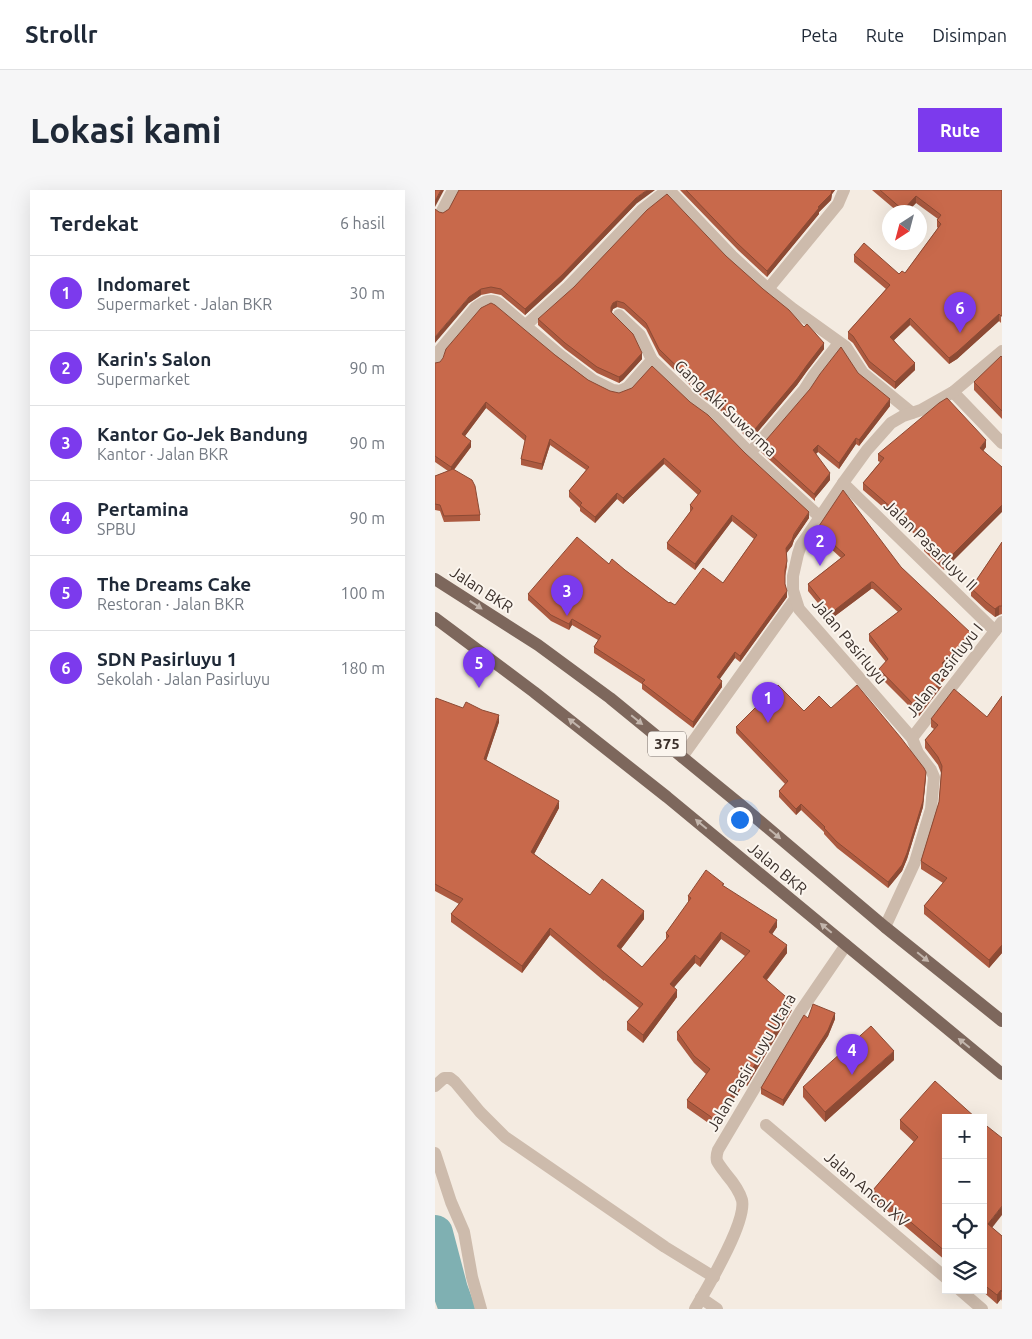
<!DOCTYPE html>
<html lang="id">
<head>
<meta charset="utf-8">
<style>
	:root { --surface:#fff; --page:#f6f6f7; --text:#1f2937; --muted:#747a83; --line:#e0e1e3; --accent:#7c3aed }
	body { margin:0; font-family:Ubuntu,sans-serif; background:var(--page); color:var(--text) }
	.controls { position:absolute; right:15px; bottom:15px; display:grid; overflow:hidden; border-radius:0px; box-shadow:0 5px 20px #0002 }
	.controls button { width:45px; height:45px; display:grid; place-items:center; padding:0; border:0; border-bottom:1px solid var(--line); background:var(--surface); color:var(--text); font:25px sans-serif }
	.compass { position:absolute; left:447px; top:15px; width:45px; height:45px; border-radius:50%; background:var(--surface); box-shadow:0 5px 20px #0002; rotate:216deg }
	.you { position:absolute; left:304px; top:629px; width:18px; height:18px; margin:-12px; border:4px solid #fff; border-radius:50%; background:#1a73e8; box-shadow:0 0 0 8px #1a73e833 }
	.badge { display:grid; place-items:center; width:32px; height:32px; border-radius:50%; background:var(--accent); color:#fff; font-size:16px; font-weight:700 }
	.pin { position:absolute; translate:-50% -41px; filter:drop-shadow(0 1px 2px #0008) }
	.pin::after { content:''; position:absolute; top:26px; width:18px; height:15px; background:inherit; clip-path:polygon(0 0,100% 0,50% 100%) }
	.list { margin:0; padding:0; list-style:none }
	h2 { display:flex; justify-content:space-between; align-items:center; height:65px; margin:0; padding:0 20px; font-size:21px }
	h2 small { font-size:16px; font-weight:400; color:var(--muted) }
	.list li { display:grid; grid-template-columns:32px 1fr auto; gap:15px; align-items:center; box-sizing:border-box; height:75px; padding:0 20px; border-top:1px solid var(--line) }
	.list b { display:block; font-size:19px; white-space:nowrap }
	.list p { margin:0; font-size:16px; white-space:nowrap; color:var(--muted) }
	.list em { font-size:16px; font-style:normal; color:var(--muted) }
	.icon { flex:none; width:28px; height:28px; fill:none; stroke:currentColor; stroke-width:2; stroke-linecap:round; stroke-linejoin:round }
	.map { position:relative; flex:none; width:567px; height:1119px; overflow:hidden; border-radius:0px }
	header { display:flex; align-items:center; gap:30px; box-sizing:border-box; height:70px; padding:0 25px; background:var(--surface); border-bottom:1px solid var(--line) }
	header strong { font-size:24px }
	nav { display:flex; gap:28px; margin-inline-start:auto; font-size:18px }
	.intro { display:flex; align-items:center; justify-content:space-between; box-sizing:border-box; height:120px; padding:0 30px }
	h1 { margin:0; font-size:35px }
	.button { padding:12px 22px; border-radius:0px; background:var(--accent); color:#fff; font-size:18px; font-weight:700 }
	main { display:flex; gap:30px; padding:0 30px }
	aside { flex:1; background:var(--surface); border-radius:0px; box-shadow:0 5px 20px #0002 }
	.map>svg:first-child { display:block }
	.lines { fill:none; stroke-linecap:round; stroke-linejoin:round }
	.river { stroke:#7fb0b2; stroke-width:36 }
	.street { stroke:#cdbbac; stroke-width:12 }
	.primary { stroke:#7d675c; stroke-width:12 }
	.wall { fill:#ac5a40 }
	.shaded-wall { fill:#8c4a34 }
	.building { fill:#c8694b; stroke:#8c4a34 }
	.oneway { fill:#c2b5ac }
	.labels { text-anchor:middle; stroke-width:4; stroke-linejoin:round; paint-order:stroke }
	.shield { fill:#fbf5ee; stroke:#756b66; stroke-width:1 }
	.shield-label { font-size:15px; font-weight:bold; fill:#3b302b }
	.street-label { font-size:16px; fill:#3b302b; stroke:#fbf5ee }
</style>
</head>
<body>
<header>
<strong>Strollr</strong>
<nav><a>Peta</a><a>Rute</a><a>Disimpan</a></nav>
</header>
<div class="intro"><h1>Lokasi kami</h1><a class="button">Rute</a></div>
<main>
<aside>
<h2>Terdekat<small>6 hasil</small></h2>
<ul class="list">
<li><span class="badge">1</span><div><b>Indomaret</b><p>Supermarket · Jalan BKR</p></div><em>30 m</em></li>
<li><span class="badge">2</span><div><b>Karin's Salon</b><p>Supermarket</p></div><em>90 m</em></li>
<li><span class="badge">3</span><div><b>Kantor Go-Jek Bandung</b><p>Kantor · Jalan BKR</p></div><em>90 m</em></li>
<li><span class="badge">4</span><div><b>Pertamina</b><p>SPBU</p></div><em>90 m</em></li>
<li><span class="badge">5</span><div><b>The Dreams Cake</b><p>Restoran · Jalan BKR</p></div><em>100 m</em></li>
<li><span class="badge">6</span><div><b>SDN Pasirluyu 1</b><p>Sekolah · Jalan Pasirluyu</p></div><em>180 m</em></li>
</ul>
</aside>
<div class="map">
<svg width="567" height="1119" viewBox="0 0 567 1119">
	<rect width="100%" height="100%" fill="#f4ebe1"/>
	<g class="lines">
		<polyline class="river" points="0,1043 15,1100 22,1119"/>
		<g class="street">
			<polyline points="234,0 297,66 333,99 358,119 411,157 428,183 477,223"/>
			<polyline points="7,21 18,0"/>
			<polyline points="333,99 403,14 409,0"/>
			<polyline points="184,125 205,145 217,170 261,212 278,225 315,263 385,327"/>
			<polyline points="90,136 133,97 207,20 232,0"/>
			<path d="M0,171L4,161L40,118C49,111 56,108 65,114L125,165L158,190L178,200L185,201L193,197L217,170"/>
			<polyline points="518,202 567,253"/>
			<polyline points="315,263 369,200 378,186 404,153"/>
			<polyline points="408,293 560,441"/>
			<polyline points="477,548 567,432"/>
			<polyline points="247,567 360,409"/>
			<polyline points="450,737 480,672 496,619 499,587 496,580 483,563 477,548 364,419 358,400 358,386 363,364 366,355 408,293 432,260 456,233 468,226 486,220 518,202 567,161"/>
			<polyline points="0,896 9,888 15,888 20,892 45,922 70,947 230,1057 279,1087"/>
			<polyline points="331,935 511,1088"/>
			<polyline points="0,963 16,1012 29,1042 37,1087 46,1119"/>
			<polyline points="525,1100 547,1119"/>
			<polyline points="266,1108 282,1119"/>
			<path d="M260,1119C272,1098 312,1032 307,1010C304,1000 297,991 291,984C288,980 284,975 282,971C281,967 282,963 283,960L365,822L411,755"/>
		</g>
		<g class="primary">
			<polyline points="0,389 103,455 175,508 307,616 450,737 567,831"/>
			<polyline points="0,428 99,502 232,607 567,884"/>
		</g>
	</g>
	<g class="wall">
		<polygon points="245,0 400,0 397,4 396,10 384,22 384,24 332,87 303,60"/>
		<polygon points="437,0 567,0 566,133 564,131 522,169 514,174 475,135 459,150 480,180 460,199 434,178 418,153 413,149 413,142 451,99 419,72 419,65 464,84 470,83 503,38 502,37 502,30 503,29 481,13 472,22 463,22"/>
		<polygon points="201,14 127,91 90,125 66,105 56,103 46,105 34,113 4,22 8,23"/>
		<polygon points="291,66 389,159 372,181 362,195 315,251 284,219 266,206 224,165 211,139 189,119 182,117 178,119 177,122 207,169 188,190 184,193 162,183 130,159 103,135 103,129"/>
		<polygon points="120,165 153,190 374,328 359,350 357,356 351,363 352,377 350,386 350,394 352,407 305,472 300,468 284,489 287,497 258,538 207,499 207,494 159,463 159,457 163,450 137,435 134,440 116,431 93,410 93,404 174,374 190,380 234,413 240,415 288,393 319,349 297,331 260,380 232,359 232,353 255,322 255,315 263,305 229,274 188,314 182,309 160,333 145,321 145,318 134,307 134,301 151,280 115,255 107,280 86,275 86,269 90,251 51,218 30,246 36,257 19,280 45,325 45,331 9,332 5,321 0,320 0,286 13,281 0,272 0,173"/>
		<polygon points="567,167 567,229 539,200 539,192"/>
		<polygon points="423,183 455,216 424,256 421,254 404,279 383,262 381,264 395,290 380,308 380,311 326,262 326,256"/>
		<polygon points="551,257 549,260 509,380 489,361 489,354 490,353 428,300 428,293 445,272 443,271 443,264"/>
		<polygon points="382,339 466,377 537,451 510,477 513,486 507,492 507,496 484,526 444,486 444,479 451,472 434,451 434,444 463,422 438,399 436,399 396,429 373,401 373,394 406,368 382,346"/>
		<polygon points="567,352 567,424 564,425 560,427 551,420 536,406 536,398"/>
		<polygon points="567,506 567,763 554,778 489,724 489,716 508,693 486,679 486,671 504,612 506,583 503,575 490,558 490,550 499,539 496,537 496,529 552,527"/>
		<polygon points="0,510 64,532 51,570 124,618 99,664 155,705 209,729 186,759 207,777 231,749 231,743 253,713 253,706 289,696 342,737 337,744 352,763 332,790 357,820 312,896 309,894 279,937 252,918 252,910 271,884 259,873 242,850 242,842 310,766 286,749 265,777 260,773 239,797 242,807 208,853 192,840 192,832 204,818 169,790 169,791 115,745 87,783 16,732 16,724 24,714 0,701"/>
		<polygon points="396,518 491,588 488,617 472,669 467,681 453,698 402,658 389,644 389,642 366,620 361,625 344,607 344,601 350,594 301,543 301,537 369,521"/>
		<polygon points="373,828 400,829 393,846 348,916 326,904 326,898"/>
		<polygon points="459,870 390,932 368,907 368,897"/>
		<polygon points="511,928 511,1071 438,1009 438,1000 479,952 465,939 465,930"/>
		<polygon points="548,933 557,1038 567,1046 567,1111 566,1109 562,1114 546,1100 548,1100"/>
	</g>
	<g class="shaded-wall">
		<polygon points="6,0 9,0 0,17 0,11"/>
		<polygon points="212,0 220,0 201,14 127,91 90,125 90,119 201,8"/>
		<polygon points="397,0 400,0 397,4 396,10 384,22 384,24 332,87 332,81"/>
		<polygon points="481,6 481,13 472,22 468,22 468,20"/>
		<polygon points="46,99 46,105 34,113 0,153 0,147 34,107"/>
		<polygon points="182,111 182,117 178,119 176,123 176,117 178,113"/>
		<polygon points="564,124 564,131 522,169 514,174 514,168"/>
		<polygon points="475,128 475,135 455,154 455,147"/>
		<polygon points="389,153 389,159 372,181 362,195 315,251 315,245"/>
		<polygon points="207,163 207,169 188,190 184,193 184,187"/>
		<polygon points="480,173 480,180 460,199 460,192"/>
		<polygon points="455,209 455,216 424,256 424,250"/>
		<polygon points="51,212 51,218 27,250 27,244"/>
		<polygon points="421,248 421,254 404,279 404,273"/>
		<polygon points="115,249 115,255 107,280 107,274"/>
		<polygon points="551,250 551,257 545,264 545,258"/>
		<polygon points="36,251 36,257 16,283 16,277"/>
		<polygon points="383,255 383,262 378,266 378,260"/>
		<polygon points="229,268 229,274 188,314 188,308"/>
		<polygon points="395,283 395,290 380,308 380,305 379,304"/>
		<polygon points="182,303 182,309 160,333 160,327"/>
		<polygon points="567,315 567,322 509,380 509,373"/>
		<polygon points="374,322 374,328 359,350 357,356 351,364 351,358"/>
		<polygon points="297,325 297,331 260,380 260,374"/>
		<polygon points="436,392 436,399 396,429 396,423"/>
		<polygon points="352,401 352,407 305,472 305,466"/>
		<polygon points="564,416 564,425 560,427 560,419"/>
		<polygon points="137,429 137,435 134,440 134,434"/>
		<polygon points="537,444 537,451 507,480 507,473"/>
		<polygon points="300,462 300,468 282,493 282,487"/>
		<polygon points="513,480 513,486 507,492 507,496 484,526 484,520 505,487"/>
		<polygon points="287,491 287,497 258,538 258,532"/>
		<polygon points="64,525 64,532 49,577 49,569"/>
		<polygon points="491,582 488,617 472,669 467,681 453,698 453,692"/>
		<polygon points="124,611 124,618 96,670 96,662"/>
		<polygon points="366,614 366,620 361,625 361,619"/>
		<polygon points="209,721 209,729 182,764 182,756"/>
		<polygon points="342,730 342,737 334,749 334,742"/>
		<polygon points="115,738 115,745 87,783 87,776"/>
		<polygon points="286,742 286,749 265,777 265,769"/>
		<polygon points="352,755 352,763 328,794 328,787"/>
		<polygon points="567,755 567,763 554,778 554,770"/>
		<polygon points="260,765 260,773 235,802 235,794"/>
		<polygon points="242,800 242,807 208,853 208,845"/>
		<polygon points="357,812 357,820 312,896 312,888"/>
		<polygon points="400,823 400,829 393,846 348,916 348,910"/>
		<polygon points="459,861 459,870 390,932 390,922"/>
		<polygon points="309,887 309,894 279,937 279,929"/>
		<polygon points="567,1016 567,1025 553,1043 553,1034"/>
		<polygon points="566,1100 566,1109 562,1114 562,1105"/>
	</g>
	<g class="building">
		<polygon points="0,0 6,0 0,11"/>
		<polygon points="24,0 212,0 201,8 127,85 90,119 66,99 56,97 46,99 34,107 0,147 0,19 4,22 8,23 14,19"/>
		<polygon points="251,0 397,0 396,4 383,17 384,18 332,81 303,54"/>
		<polygon points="445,0 567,0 567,126 566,126 564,124 522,162 514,168 475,128 455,147 480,173 460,192 434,171 418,146 413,142 455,95 419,65 429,53 464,84 467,81 470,83 506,34 502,30 506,25 481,6 468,20"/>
		<polygon points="232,4 291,66 328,99 354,120 369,137 372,134 389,153 372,175 362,189 315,245 284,213 266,200 224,159 211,133 189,113 182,111 178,113 176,117 176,122 198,144 207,163 188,184 184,187 162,177 130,153 103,129 139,97 212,20"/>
		<polygon points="56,113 60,115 120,165 153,190 175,201 184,203 197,198 217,176 255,212 273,225 310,263 374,322 359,344 357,350 351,358 352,371 350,380 350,394 352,401 305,466 300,462 282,487 287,491 258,532 207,493 210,490 159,457 166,446 137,429 134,434 116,425 93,404 142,347 174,374 177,369 190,380 234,413 235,412 240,415 268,378 288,393 322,345 297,325 260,374 232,353 258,318 255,315 266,301 229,268 188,308 182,303 160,327 145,315 147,313 134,301 154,277 115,249 107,274 86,269 91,246 51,212 27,244 36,251 16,277 0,266 0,173 5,172 8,168 11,159 46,118"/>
		<polygon points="406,157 423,183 455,209 424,250 421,248 404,273 383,255 378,260 395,283 379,304 380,305 326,256 375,199 385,184"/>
		<polygon points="566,166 567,167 567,221 539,192"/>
		<polygon points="512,208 551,250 545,258 567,277 567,315 509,373 489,354 494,350 428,293 449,268 443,264 504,213"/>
		<polygon points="18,279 37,290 40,296 45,325 9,326 5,315 0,314 0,286"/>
		<polygon points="408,300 466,377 537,444 507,473 513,480 505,487 507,489 484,520 444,479 453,469 434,444 467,419 438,392 436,392 396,423 373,394 410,365 382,339"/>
		<polygon points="567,352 567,416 564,416 560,419 551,412 536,398"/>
		<polygon points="343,495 369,521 384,506 396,518 422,495 466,548 489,578 491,582 488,611 472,663 467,675 453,692 402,652 389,638 390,637 366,614 361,619 344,601 353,591 301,537"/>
		<polygon points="519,499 552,527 567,506 567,755 554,770 489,716 512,688 486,671 504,612 507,576 503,567 490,550 503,535 496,529"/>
		<polygon points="1,508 28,518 31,512 47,520 64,525 49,569 124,611 96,662 155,705 167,689 209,721 182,756 207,777 234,746 231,743 256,708 253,706 271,680 289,694 287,695 342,730 334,742 352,755 328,787 357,812 312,888 309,887 279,929 252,910 275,879 259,866 242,842 315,761 286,742 265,769 260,765 235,794 242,800 208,845 192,832 208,814 169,783 115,738 87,776 16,724 28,709 0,694 0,510"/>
		<polygon points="378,814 400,823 393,840 348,910 326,898 369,825 373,828"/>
		<polygon points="436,836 459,861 390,922 368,897"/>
		<polygon points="500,891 541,928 511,928 511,1062 438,1000 483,947 465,930"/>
		<polygon points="548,933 567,948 567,1016 553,1034 567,1046 567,1102 566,1100 562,1105 548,1094"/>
	</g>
	<defs><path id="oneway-solid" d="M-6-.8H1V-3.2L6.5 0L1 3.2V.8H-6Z" transform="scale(1.25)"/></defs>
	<g class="oneway">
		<use href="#oneway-solid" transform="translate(41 415) rotate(33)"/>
		<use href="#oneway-solid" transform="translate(202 530) rotate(39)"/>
		<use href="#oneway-solid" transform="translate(139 533) rotate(-142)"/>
		<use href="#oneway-solid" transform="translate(266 634) rotate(-140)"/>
		<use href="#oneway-solid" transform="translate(340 644) rotate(40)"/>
		<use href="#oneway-solid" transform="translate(391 738) rotate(-140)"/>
		<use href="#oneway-solid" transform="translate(488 767) rotate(39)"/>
		<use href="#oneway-solid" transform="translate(529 853) rotate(-141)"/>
	</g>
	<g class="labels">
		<rect class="shield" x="213" y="541.5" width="38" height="25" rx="4"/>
		<g class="shield-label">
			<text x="232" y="559">375</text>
		</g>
		<g class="street-label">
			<text transform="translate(291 218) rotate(43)" y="6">Gang Aki Suwarma</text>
			<text transform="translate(496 355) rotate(44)" y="6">Jalan Pasarluyu II</text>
			<text transform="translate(47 399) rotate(33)" y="6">Jalan BKR</text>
			<text transform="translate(415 451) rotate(50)" y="6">Jalan Pasirluyu</text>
			<text transform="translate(509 480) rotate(-52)" y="6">Jalan Pasirluyu I</text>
			<text transform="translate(343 678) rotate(40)" y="6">Jalan BKR</text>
			<text transform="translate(316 872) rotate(-59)" y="6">Jalan Pasir Luyu Utara</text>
			<text transform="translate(432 999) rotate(41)" y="6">Jalan Ancol XV</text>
		</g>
	</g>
</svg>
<div class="controls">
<button>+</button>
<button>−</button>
<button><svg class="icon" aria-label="locate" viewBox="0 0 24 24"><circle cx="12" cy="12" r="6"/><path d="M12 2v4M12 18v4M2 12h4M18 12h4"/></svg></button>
<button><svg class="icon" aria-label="layers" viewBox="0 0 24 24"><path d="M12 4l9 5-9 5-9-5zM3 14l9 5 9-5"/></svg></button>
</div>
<svg class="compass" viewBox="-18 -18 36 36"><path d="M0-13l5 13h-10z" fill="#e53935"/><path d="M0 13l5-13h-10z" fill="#747a83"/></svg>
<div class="you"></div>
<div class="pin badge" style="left:333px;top:533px">1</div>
<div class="pin badge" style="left:385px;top:376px">2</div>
<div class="pin badge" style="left:132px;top:426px">3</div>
<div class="pin badge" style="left:417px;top:885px">4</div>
<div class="pin badge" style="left:44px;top:498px">5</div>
<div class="pin badge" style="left:525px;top:143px">6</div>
</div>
</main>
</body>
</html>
